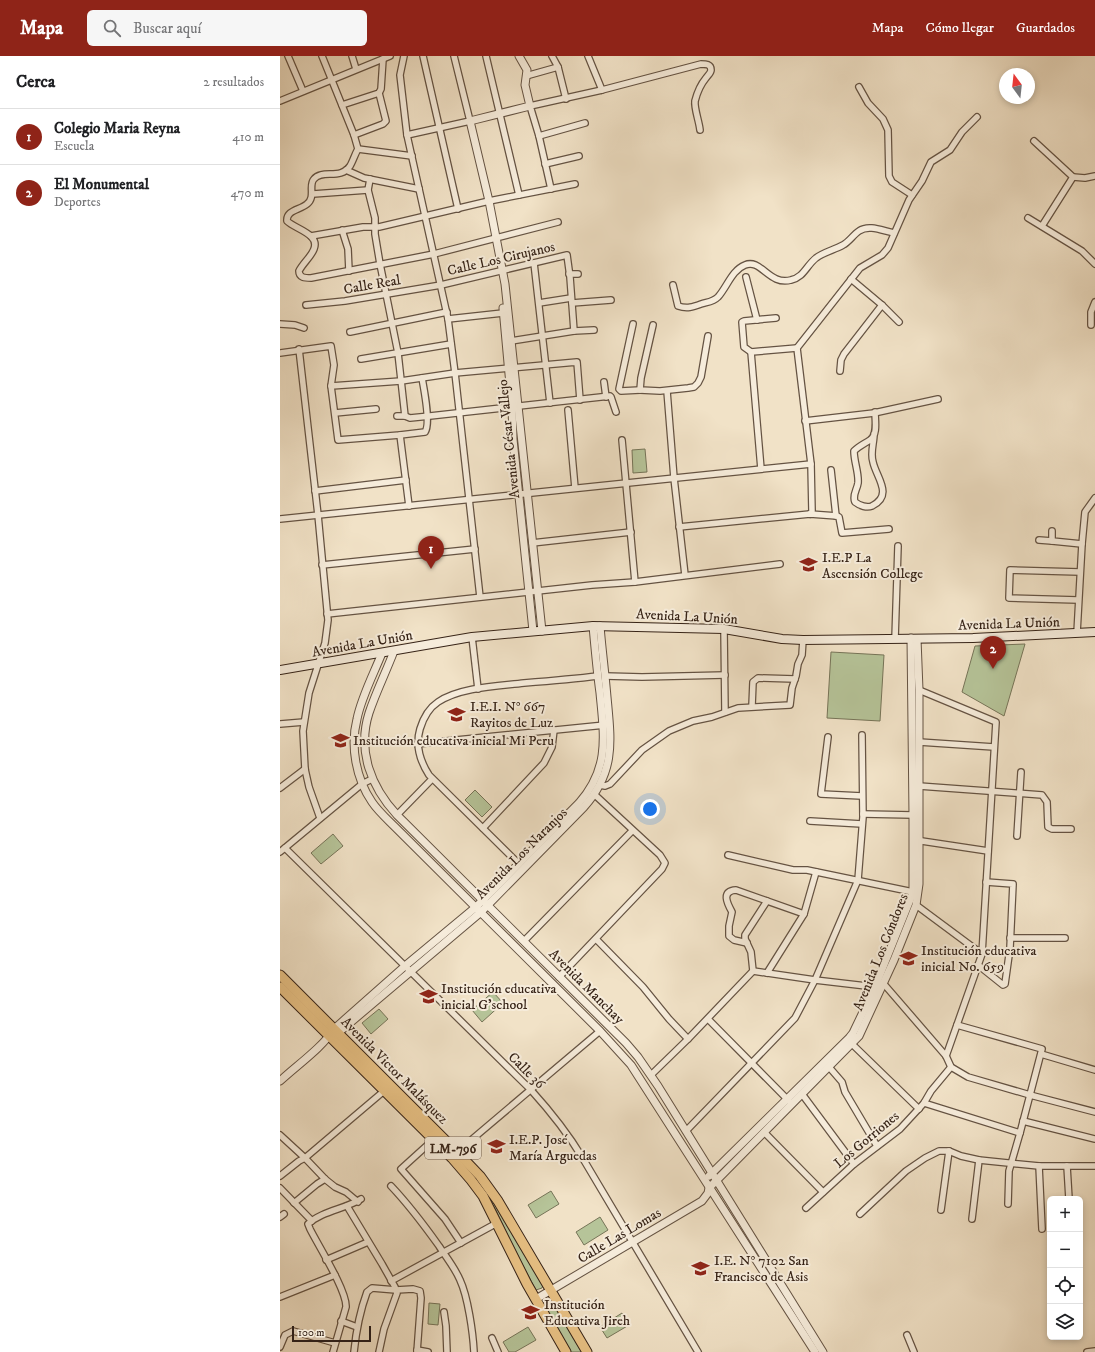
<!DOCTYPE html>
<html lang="es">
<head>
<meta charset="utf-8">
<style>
	:root { --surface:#fff; --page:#f6f6f6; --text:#202124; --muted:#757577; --line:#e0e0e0; --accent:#8f2418 }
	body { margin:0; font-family:"IM FELL DW Pica",serif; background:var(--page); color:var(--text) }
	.controls { position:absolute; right:12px; bottom:12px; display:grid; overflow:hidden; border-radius:6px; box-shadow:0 2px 6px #0003 }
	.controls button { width:36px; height:36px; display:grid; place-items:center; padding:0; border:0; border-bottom:1px solid var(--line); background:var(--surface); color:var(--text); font:20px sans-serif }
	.compass { position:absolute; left:719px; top:12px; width:36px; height:36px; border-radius:50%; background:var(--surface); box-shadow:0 2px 6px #0003; rotate:345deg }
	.scale { position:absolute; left:12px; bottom:10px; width:79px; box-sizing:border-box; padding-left:4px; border:2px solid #362317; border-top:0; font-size:11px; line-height:14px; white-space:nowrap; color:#362317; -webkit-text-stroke:3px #f6ecdb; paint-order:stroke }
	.you { position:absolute; left:370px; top:753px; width:14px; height:14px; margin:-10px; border:3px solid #fff; border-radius:50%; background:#1a73e8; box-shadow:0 0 0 6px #1a73e833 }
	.badge { display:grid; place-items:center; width:26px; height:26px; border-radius:50%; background:var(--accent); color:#fff; font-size:13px; font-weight:700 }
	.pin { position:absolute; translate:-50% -33px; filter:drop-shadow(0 1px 2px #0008) }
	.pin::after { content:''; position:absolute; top:21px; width:14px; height:12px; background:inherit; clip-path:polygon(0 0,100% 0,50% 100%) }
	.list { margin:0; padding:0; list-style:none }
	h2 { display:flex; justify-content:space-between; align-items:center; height:52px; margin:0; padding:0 16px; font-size:17px }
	h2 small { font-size:13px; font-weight:400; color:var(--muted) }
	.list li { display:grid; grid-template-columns:26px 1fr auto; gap:12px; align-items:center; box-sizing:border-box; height:56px; padding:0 16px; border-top:1px solid var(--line) }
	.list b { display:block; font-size:15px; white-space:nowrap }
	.list p { margin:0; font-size:13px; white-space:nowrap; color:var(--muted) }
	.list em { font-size:13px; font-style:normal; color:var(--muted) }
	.icon { flex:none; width:22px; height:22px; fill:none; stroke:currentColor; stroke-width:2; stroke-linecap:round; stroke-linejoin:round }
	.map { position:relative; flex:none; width:815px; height:1296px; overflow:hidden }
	header { display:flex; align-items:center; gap:24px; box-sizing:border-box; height:56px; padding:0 20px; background:var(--accent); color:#fff }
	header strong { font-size:19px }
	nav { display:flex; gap:22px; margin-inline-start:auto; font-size:14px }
	.search { width:280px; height:36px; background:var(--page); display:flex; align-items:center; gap:10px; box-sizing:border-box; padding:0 14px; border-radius:6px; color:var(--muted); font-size:15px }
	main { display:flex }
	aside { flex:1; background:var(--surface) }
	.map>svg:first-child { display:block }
	.green { fill:#b6c499; stroke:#767458 }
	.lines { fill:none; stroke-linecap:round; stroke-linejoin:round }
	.minor-casing { stroke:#655343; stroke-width:8 }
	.tertiary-casing { stroke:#655343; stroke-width:9 }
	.secondary-casing { stroke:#362317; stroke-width:10 }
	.primary-casing { stroke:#362317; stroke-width:11 }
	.minor { stroke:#f6ecdb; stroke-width:5.5 }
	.tertiary { stroke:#f6ecdb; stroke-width:7 }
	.secondary { stroke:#f6ecdb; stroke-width:8 }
	.primary { stroke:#e8c184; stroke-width:9 }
	.labels { text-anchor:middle; stroke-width:4; stroke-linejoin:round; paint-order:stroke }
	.shield { fill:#f6ecdb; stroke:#705f52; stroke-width:1 }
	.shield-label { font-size:13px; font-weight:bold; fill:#362317 }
	.street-label { font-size:14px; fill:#362317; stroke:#f6ecdb }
	.poi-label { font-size:14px; fill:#362317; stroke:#f6ecdb; text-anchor:start }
</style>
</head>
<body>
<header>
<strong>Mapa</strong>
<div class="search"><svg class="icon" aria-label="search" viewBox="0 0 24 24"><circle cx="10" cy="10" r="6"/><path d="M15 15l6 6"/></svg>Buscar aquí</div>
<nav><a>Mapa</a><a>Cómo llegar</a><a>Guardados</a></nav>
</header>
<main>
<aside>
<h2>Cerca<small>2 resultados</small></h2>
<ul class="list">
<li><span class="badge">1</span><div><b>Colegio Maria Reyna</b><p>Escuela</p></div><em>410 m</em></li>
<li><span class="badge">2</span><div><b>El Monumental</b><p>Deportes</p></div><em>470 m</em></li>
</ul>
</aside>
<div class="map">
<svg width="815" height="1296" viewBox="0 0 815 1296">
	<rect width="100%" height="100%" fill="#f1e2c7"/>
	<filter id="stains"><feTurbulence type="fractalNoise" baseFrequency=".005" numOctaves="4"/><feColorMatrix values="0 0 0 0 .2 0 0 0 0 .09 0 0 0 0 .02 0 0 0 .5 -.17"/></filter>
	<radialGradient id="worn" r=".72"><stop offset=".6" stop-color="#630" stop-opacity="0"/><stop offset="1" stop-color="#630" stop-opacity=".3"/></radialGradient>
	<g class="green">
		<polygon points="365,393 367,416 353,417 352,394"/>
		<polygon points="745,588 724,660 682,636 695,590"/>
		<polygon points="551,596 604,599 600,665 547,662"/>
		<polygon points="195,734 212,751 202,761 185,744"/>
		<polygon points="53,778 63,790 41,808 31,797"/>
		<polygon points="213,936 223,947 202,966 192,954"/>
		<polygon points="99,953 108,963 91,978 82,967"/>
		<polygon points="194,1119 211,1139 263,1229 262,1232 256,1234 233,1191 216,1154"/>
		<polygon points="271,1135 279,1148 256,1162 248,1149"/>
		<polygon points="320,1161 328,1174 304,1189 296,1176"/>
		<polygon points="273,1244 303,1296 290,1296 264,1249"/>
		<polygon points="149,1247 160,1248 158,1269 148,1268"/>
		<polygon points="342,1257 349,1269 327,1282 320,1271"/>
		<polygon points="248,1271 256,1284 235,1296 229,1296 223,1286"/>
	</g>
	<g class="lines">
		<defs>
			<g id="minor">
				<polyline points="8,0 23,35"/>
				<path d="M42,0L74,79L78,93C75,98 73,105 70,110C61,124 42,113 34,123C28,129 36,141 27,148C20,154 6,154 7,165C15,173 40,178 34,193C31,201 23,207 19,215C19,222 25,222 31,222L154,198L278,166"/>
				<polyline points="72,0 76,13"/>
				<polyline points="124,0 120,19 127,79 168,263 175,317 200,541"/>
				<polyline points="143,0 178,153"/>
				<polyline points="206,0 239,139"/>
				<polyline points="272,0 278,11 286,43"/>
				<polyline points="308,0 322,34"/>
				<polyline points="246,20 278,11"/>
				<polyline points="579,31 588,47 603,63 608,74 609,120 612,126 632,139"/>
				<polyline points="0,45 110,0"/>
				<polyline points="62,49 99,37 101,33 103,3"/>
				<polyline points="74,79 103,68 106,65 99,37"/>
				<polyline points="127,79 190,65 174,0"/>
				<polyline points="259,80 305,67"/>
				<polyline points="754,85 793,121 762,170"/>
				<polyline points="78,93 132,100"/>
				<polyline points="265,108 299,100"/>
				<polyline points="66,114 84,122 139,133"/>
				<polyline points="793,121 805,122 815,120"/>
				<polyline points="90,123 88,134 95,162 95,178 100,208 118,297 125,360"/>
				<path d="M271,133L259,80L250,50L322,34L421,8C426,8 431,8 431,14C431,17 428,19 426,22C421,28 417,37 415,45C414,52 419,65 420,74"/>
				<polyline points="33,138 88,134"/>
				<polyline points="748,162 802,195 815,208"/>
				<polyline points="62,174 68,193 69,215"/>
				<polyline points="31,180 83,171 99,171 209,145 295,128"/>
				<polyline points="254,207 270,347"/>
				<polyline points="289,218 298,218"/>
				<polyline points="466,221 477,264"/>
				<polyline points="571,223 602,249 619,266"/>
				<path d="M393,229L398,250C407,253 413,251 421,248C427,246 433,246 438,241C447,231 452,214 465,209C481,202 489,230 511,224C524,221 526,210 536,202C544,196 554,194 563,189C569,186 573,179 579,175C589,168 603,175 614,177"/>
				<polyline points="259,247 291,242"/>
				<polyline points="292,247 331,244"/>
				<polyline points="26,249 65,245 161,229 287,199 290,221 294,275"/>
				<polyline points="496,262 464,265 462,266 464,291 471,296 517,292"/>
				<polyline points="168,263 223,257"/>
				<polyline points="0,268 15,269 24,272"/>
				<polyline points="353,268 339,333 341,335 360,334"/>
				<polyline points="373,269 361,322 360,334 380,335 408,332 414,331 418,327 421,321 428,280"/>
				<polyline points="811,269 811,256 815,246"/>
				<polyline points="70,276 167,256"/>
				<polyline points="231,285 294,275 314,274"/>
				<polyline points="19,293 38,459 48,564 45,587 29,637 23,675 25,713 29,731 40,762"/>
				<polyline points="471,296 481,413"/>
				<path d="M0,297L51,290L54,309L51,330L58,384L120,379L145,376C151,368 144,333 142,322"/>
				<polyline points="81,303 171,288"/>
				<polyline points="560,315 561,304 564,298 602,249"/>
				<polyline points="324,326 326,341"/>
				<polyline points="51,330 121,325 175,317 297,306 300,344"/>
				<polyline points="387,335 394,422 405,519"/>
				<polyline points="288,354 295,432"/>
				<polyline points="55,357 96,353"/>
				<polyline points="117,360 125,360 130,362 150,360 330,340 331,341 336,356"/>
				<polyline points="525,365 594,357 658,343"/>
				<path d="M594,378C594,387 590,397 593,406C596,421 614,439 592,450C587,452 580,450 575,446C572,439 577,434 578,427C579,417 574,406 574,395C579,390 584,388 590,384C598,379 595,364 595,356"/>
				<polyline points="120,379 129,450"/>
				<polyline points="342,384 355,526"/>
				<polyline points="551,414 556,460"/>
				<polyline points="35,435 126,424"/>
				<polyline points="530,458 532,455 531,408 517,292 580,212 602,199 608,192 629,144 642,125 651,106 670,94 682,76 697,61"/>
				<polyline points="0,463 531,408"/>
				<polyline points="399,471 530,458 557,460 559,461 562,477 609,473"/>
				<polyline points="772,475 772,485 802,488"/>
				<polyline points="759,484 772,485"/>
				<polyline points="252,487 351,476"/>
				<polyline points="42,509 195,493"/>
				<polyline points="798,544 729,542 730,514 800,516"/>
				<polyline points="47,558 312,529 355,526 500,508"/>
				<polyline points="444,573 445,656"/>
				<polyline points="797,577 802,488 805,456 815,442"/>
				<polyline points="192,581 198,633"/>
				<polyline points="615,583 618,490"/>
				<polyline points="325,620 362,621 445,619"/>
				<polyline points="639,634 716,666 702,898 666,1000"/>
				<polyline points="472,650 473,626 478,622 515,623"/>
				<polyline points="0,668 24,666"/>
				<polyline points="548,681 541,738 582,740"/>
				<polyline points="639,686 714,691"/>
				<polyline points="137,688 325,669"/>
				<polyline points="320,729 325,730 330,728 362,694 389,675 413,665 432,661 458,652 510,649 512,632 516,620 518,608 522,599 523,584"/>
				<polyline points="639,730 762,739 767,746 768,771 772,773 791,773"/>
				<polyline points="0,732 25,713"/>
				<polyline points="583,758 633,759"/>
				<polyline points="117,759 152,723"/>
				<polyline points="530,765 582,768"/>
				<polyline points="203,772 264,707 272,691 274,674"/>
				<polyline points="737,780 741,716"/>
				<polyline points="635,784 708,795"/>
				<path d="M5,792L251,1034C270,1055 287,1076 302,1101L418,1296"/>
				<polyline points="0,796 82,728 92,723"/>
				<polyline points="448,799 513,814 527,814 633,836"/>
				<path d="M239,808L149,719C140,705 135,690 140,673C143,663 149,652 158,646C180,631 219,630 244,627C269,625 293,623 318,620"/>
				<polyline points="636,849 702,898"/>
				<polyline points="730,882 785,882"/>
				<polyline points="316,883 363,931 389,963 408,983"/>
				<polyline points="244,885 352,775"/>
				<path d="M467,887L454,884L449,880V870L452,856C447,847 441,835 456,834L524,858"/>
				<polyline points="698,909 723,929 725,928 730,892 733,828 706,826"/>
				<polyline points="473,915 535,924 595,931"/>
				<polyline points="487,917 524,858 536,816"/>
				<polyline points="279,921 382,813 385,807 380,799 315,739"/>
				<polyline points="603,927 666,1000 671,1011 688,1021 750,1039 815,1056"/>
				<polyline points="428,963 509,1045"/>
				<polyline points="677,969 762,993 740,1077 729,1115 728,1148"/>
				<polyline points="572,988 639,1053"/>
				<polyline points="761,998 815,1014"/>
				<polyline points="549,1011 562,1026 565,1036 597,1090"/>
				<polyline points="371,1019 408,983 473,915 471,896 465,883 465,879 487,845"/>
				<polyline points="522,1038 574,1108"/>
				<polyline points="644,1047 740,1077"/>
				<polyline points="743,1065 815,1083"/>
				<polyline points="406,1075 515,962 535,924 578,824 583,761 582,679"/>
				<polyline points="484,1076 543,1136"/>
				<polyline points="0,1079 25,1102 45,1123 55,1131 66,1136 78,1146"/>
				<polyline points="153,1084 121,1113 165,1163 181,1187"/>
				<polyline points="177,1096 320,975"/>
				<polyline points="759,1110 762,1173"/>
				<polyline points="787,1110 789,1143"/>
				<polyline points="0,1120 19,1105 25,1102 104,1035"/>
				<path d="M111,1130C129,1149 144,1169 159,1190C166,1201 175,1212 180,1224C188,1241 193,1277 194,1296"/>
				<polyline points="0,1132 32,1165"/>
				<polyline points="14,1147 37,1128 45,1123"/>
				<polyline points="67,1150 102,1208 115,1231 117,1237 104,1273 99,1296"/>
				<polyline points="526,1152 574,1108 620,1073 644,1047 651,1035 671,1011"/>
				<polyline points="661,1154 669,1095"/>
				<polyline points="580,1158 626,1115 645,1102 659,1095 669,1095 681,1100 699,1104 759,1110 815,1110"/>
				<polyline points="0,1161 4,1158"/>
				<polyline points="692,1163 699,1104"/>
				<polyline points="46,1204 88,1186"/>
				<polyline points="111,1225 217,1167"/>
				<polyline points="0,1241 55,1219"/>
				<polyline points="164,1256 166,1270 167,1296"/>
				<polyline points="61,1265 77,1271"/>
				<polyline points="627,1279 634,1296"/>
				<polyline points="212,1282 218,1296"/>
				<polyline points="0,1291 5,1279 13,1275 55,1287"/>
				<polyline points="137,1294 148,1296"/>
				<path d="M53,1296L66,1251C67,1235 38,1189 30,1173L28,1168C42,1155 65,1153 81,1143"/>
				<path d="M74,1296C76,1276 80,1255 87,1236L92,1232L116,1234L133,1233L140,1235L141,1242L137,1296"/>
				<polyline points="807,1296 815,1295"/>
			</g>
			<g id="tertiary">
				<polyline points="239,0 247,14 245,29 250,50 190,65 209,145 225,228 262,575"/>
				<polyline points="223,252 232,351 233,383 253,575"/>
				<path d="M114,595C106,616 96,636 89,657C77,695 91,731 117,759L346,987L358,1001L378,1030L543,1296"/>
				<path d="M102,597C94,617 81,642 77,663C70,690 76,723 92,746C98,755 107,763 115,771L320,975L351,1009L535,1296"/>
				<path d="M53,979L58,977L201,856L304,751C336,715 331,685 327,641C325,617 322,594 320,570"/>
				<path d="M0,1025C16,1010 43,991 54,973L125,910L196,851L299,747C330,712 324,680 320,637C317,615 315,592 313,570"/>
				<polyline points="429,1120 569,982 573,977 595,931 630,844 633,836 633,759 631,582"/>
				<polyline points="256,1243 422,1145 428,1137 429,1132 579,980 614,904 636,849 639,828 639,634 637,583"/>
			</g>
			<polyline id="secondary" points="0,614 192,581 313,570 444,573 502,583 523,584 693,582 815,576"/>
			<g id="primary">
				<polyline points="0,919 177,1096 200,1120 218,1145 307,1296"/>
				<polyline points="0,931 172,1102 191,1124 203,1140 247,1228 286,1296"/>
			</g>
		</defs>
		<use href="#minor" class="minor-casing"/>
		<use href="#tertiary" class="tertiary-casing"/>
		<use href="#secondary" class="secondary-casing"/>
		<use href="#primary" class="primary-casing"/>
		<use href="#minor" class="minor"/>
		<use href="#tertiary" class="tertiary"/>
		<use href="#secondary" class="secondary"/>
		<use href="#primary" class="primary"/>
	</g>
	<defs>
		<symbol id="school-bare" viewBox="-9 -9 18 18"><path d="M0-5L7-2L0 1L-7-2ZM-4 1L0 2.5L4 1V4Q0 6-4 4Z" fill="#8f2418" stroke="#f6ecdb" stroke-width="2.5" paint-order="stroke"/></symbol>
	</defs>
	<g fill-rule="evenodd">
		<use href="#school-bare" x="516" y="496" width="25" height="25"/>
		<use href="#school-bare" x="164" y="646" width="25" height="25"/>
		<use href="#school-bare" x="48" y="672" width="25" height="25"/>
		<use href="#school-bare" x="616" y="890" width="25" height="25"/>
		<use href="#school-bare" x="136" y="928" width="25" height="25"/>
		<use href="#school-bare" x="204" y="1078" width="25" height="25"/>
		<use href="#school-bare" x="408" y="1200" width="25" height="25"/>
		<use href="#school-bare" x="238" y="1244" width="25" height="25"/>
	</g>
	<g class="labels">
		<rect class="shield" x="145" y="1081" width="56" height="22" rx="3"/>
		<g class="shield-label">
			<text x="173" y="1097">LM-796</text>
		</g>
		<g class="street-label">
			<text transform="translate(221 202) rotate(-13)" y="5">Calle Los Cirujanos</text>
			<text transform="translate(92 228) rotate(-10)" y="5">Calle Real</text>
			<text transform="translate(228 383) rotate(-96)" y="5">Avenida César Vallejo</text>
			<text transform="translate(407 560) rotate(3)" y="5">Avenida La Unión</text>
			<text transform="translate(729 567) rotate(-2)" y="5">Avenida La Unión</text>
			<text transform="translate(82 587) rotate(-10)" y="5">Avenida La Unión</text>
			<text transform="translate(241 797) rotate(-45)" y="5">Avenida Los Naranjos</text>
			<text transform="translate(600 896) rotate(-68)" y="5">Avenida Los Cóndores</text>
			<text transform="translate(307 930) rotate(45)" y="5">Avenida Manchay</text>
			<text transform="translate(115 1014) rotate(45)" y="5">Avenida Victor Malásquez</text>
			<text transform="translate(247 1014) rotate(45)" y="5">Calle 36</text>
			<text transform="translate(586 1083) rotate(-40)" y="5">Los Gorriones</text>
			<text transform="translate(339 1179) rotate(-31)" y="5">Calle Las Lomas</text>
		</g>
		<g class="poi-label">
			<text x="542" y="506">I.E.P La<tspan x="542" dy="16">Ascensión College</tspan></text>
			<text x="190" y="655">I.E.I. N° 667<tspan x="190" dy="16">Rayitos de Luz</tspan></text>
			<text x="73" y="689">Institución educativa inicial Mi Peru</text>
			<text x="641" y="899">Institución educativa<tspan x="641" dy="16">inicial No. 659</tspan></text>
			<text x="161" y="937">Institución educativa<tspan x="161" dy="16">inicial G'school</tspan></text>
			<text x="229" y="1088">I.E.P. José<tspan x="229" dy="16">María Arguedas</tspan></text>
			<text x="434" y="1209">I.E. N° 7102 San<tspan x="434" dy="16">Francisco de Asis</tspan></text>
			<text x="264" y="1253">Institución<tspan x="264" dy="16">Educativa Jireh</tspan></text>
		</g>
	</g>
	<rect width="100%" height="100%" filter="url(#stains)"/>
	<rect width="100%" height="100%" fill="url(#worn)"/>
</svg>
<div class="controls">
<button>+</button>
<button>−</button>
<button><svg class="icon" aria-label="locate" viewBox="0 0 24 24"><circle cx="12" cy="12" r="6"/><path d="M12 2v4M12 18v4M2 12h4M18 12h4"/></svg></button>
<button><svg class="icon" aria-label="layers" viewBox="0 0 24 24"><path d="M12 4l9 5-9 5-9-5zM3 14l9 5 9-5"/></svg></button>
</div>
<svg class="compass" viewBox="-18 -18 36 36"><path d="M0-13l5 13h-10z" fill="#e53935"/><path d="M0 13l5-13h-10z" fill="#757577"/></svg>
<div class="scale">100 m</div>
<div class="you"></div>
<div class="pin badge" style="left:151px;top:513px">1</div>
<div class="pin badge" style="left:713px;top:613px">2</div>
</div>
</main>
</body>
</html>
